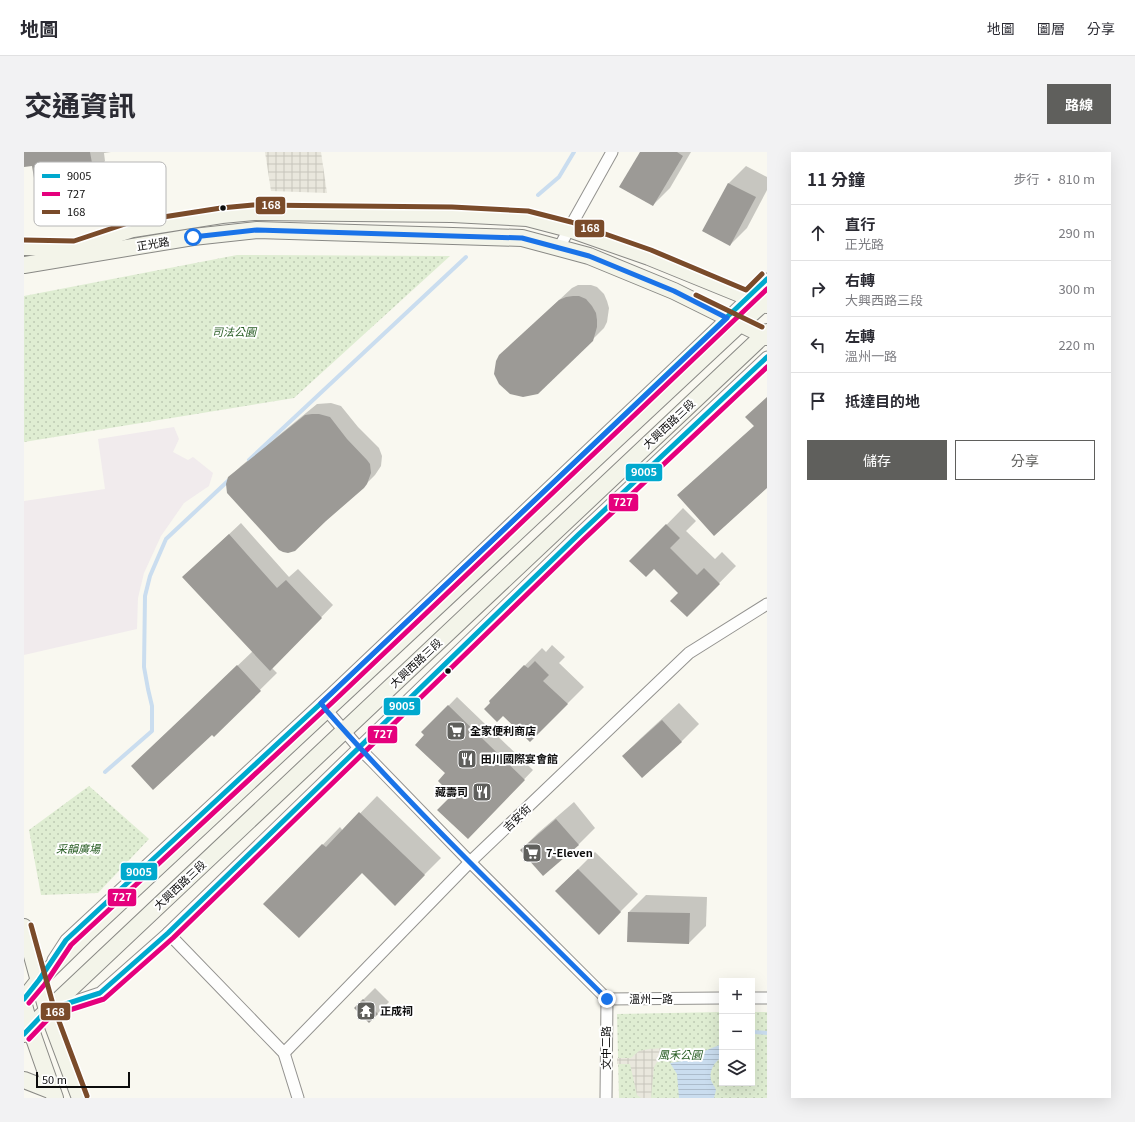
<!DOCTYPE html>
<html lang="zh-TW">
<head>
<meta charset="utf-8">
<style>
	:root { --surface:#fff; --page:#f2f2f3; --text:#2b2b33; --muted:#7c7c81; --line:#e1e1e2; --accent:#5f5f5c }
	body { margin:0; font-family:Georgia,"Noto Sans TC",serif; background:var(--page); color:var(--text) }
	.controls { position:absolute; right:12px; bottom:12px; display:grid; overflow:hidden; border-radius:0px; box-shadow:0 4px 16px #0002 }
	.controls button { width:36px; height:36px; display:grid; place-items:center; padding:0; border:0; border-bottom:1px solid var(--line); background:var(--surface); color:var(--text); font:20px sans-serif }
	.scale { position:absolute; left:12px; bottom:10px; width:94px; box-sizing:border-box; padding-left:4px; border:2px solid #0c0c0c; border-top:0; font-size:11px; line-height:14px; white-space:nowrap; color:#0c0c0c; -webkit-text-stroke:3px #fff; paint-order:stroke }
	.stop { position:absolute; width:12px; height:12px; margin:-9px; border:3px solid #1a73e8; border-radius:50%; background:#fff }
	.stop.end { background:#1a73e8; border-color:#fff; box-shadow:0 1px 4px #0008 }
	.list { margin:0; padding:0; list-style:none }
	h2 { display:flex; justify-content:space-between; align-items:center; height:52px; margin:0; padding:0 16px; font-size:17px }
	h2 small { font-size:13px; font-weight:400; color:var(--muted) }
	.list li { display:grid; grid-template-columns:26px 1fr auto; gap:12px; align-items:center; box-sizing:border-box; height:56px; padding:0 16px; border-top:1px solid var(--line) }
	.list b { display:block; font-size:15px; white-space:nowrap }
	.list p { margin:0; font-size:13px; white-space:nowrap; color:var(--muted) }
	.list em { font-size:13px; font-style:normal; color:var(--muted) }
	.actions { display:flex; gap:8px; padding:12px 16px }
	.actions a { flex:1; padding:9px 0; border:1px solid var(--accent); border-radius:0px; text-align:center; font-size:14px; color:var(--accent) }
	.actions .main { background:var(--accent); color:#fff }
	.icon { flex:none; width:22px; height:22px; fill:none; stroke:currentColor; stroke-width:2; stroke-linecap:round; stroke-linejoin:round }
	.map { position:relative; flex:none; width:743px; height:946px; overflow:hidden; border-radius:0px }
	header { display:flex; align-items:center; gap:24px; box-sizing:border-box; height:56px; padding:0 20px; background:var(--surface); border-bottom:1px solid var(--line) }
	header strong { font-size:19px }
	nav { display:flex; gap:22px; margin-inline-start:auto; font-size:14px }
	.intro { display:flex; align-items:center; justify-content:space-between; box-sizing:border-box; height:96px; padding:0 24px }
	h1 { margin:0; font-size:28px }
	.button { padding:10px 18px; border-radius:0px; background:var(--accent); color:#fff; font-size:14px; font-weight:700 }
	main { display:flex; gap:24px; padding:0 24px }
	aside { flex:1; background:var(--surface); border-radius:0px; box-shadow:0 4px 16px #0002 }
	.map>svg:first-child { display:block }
	.industrial { fill:#f1ebed }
	.grass { fill:url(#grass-dots) }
	.plaza { fill:url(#plaza-grid) }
	.water { fill:url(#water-rules) }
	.shadow { fill:#0003 }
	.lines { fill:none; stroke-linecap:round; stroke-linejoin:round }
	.stream { stroke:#caddef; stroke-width:4 }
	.building { fill:#9c9a96 }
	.street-casing { stroke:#93928f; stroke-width:13 }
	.secondary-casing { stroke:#898985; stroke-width:18 }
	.street { stroke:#fefefd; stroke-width:11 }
	.secondary { stroke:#f3f4e9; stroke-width:16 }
	.bus-1-casing { stroke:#fff; stroke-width:8 }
	.bus-2-casing { stroke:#fff; stroke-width:8 }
	.bus-3-casing { stroke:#fff; stroke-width:8 }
	.bus-1 { stroke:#00a9ce; stroke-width:5 }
	.bus-2 { stroke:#e5007d; stroke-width:5 }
	.bus-3 { stroke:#7a4b2a; stroke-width:5 }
	.route { stroke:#1a73e8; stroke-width:5 }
	.bus-dot { fill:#0c0c0c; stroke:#fff; stroke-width:1.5 }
	.labels { text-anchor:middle; stroke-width:4; stroke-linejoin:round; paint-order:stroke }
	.street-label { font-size:11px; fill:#0c0c0c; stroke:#fff }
	.park-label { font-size:11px; font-style:italic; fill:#275c23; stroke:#fff }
	.poi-label { font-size:11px; font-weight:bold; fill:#0c0c0c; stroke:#fff; text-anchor:start }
	.key { fill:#fff; stroke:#b6b6b6; stroke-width:1 }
	.key-label { font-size:11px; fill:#0c0c0c }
	.line-badge { stroke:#fff; stroke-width:1.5 }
	.badge-label { font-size:11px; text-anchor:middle; font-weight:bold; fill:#fff }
</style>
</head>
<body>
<header>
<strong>地圖</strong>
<nav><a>地圖</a><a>圖層</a><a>分享</a></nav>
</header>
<div class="intro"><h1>交通資訊</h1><a class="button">路線</a></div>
<main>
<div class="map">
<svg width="743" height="946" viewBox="0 0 743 946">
	<defs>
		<pattern id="grass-dots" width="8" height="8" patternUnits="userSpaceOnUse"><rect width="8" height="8" fill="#dfedd2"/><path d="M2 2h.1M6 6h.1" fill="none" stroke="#becab3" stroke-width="1.8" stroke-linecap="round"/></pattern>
		<pattern id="plaza-grid" width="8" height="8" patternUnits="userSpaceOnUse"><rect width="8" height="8" fill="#e9e7dd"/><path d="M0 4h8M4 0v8" fill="none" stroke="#c7c5bc"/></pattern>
		<pattern id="water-rules" width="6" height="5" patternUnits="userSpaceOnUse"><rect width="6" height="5" fill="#caddef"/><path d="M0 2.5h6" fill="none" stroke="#acbccc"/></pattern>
	</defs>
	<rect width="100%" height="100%" fill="#f9f8f0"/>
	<polygon class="industrial" points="150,275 155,287 149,300 164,308 169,305 189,321 185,334 160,351 137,384 120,421 114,446 113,477 0,503 0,349 81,337 74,287"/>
	<g class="grass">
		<polygon points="213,103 426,104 270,246 0,290 0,144"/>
		<polygon points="65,634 125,687 74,741 17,743 5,678"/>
		<polygon points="698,860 698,931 728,931 728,860 743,860 743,946 595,946 593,862"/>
	</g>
	<g class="plaza">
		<polygon points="241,0 297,0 303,41 247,39"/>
		<polygon points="639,896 653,899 635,907 630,915 627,946 617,946 613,943 606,912 593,912 593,906 607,906 615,899 625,897"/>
	</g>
	<path class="water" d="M698,892V905C690,910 685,919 687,928C688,931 691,935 692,938L690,946H655L653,922L646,911L658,909L666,899L678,900Z"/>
	<g class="shadow">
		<polygon points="0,0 87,0 80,1 81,9 70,21 12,31 9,13 0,14"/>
		<polygon points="617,0 667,0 646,36 629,53"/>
		<polygon points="722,14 743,25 743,38 723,76 706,93 679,79 705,31"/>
		<polygon points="554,133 567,133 573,135 580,142 583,149 585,156 583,170 580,176 568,188 488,192 548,136"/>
		<polygon points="307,251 317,254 334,275 355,296 358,304 357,314 351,323 339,335 205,326 217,314 293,252"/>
		<polygon points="659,356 672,369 662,379 691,407 698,400 712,414 663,464 655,441 630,416 607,409"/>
		<polygon points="217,371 265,425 274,417 309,453 248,516 253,521 190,583 188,582 108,614 229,499 171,414"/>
		<polygon points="528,493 541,505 535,511 560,535 506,589 466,549 518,496 522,500"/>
		<polygon points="433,545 509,618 444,686 423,621 402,583 399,580"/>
		<polygon points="655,551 675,572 658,589 618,625 599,604 616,587"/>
		<polygon points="353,644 417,706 388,735 338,720 241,752 316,675 319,679"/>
		<polygon points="550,650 571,676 555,692 519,723 497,698 514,681"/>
		<polygon points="571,700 614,742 575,781 532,739"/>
		<polygon points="622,743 683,745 682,774 665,791 604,789 605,760"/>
		<polygon points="351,836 365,850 345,870 331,856"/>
	</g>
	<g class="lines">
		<g class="stream">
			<polyline points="514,43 535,25 550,0"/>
			<polyline points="225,308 442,105"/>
			<polyline points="81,620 128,579 128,554 124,537 120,515 121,444 126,424 142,387 206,327"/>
			<polyline points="730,880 743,881"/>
		</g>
	</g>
	<g class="building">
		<polygon points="0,0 66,0 70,22 11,32 8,14 0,15"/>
		<polygon points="616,0 653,0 659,4 629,54 595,35"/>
		<polygon points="704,31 732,45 706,94 678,79"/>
		<polygon points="549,144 555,144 562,147 568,154 572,161 573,168 573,175 569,189 514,242 499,245 486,242 475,232 470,222 472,209 475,203 535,148 542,145"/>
		<polygon points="743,245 743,336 690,384 653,343 730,274 721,265"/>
		<polygon points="288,262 295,262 306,265 323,287 343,308 346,312 347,321 343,332 340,336 302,369 271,399 264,401 259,400 255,398 203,341 202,332 204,325 281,263"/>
		<polygon points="642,372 656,386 646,396 673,423 680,416 696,432 663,465 646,449 654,441 630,417 622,425 605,409"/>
		<polygon points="205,382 253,436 262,428 298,466 246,519 158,425"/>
		<polygon points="511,509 525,523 519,529 544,552 506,590 479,564 473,570 460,557 466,551 465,549 500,513 504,516"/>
		<polygon points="213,513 237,539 190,585 188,583 129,638 107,614 165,559"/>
		<polygon points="424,553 501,628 444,687 413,658 428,643 414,629 421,621 391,593 400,583 397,580"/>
		<polygon points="638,568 658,590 618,626 598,604"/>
		<polygon points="335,660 401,723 371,754 338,721 275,786 239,752 298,692 302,695"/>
		<polygon points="532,667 555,693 519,724 496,698"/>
		<polygon points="554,717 597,760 575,783 531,739"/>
		<polygon points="604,760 666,761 665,792 603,790"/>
		<polygon points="339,847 354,862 345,871 330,856"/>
	</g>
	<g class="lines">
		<defs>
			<g id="street">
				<polyline points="535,96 545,77 588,0"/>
				<polyline points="299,554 335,596 349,610 446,710 583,847 698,846"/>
				<polyline points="144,781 260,901 274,946"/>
				<polyline points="29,808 42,788 307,542 703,166 743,127"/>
				<polyline points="728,846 743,846"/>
				<polyline points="28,857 76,841 144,781 554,383 743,205"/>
				<polyline points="260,901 446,710 665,501 743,452"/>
				<polyline points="582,946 583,847"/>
			</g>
			<g id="secondary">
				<polyline points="0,95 51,96 109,77 198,63 230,60 428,62 503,66 545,77 625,105 743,153"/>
				<polyline points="0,113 169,85 233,78 498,86 565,104 650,139 743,185"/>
				<polyline points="0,775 23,858 56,946"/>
				<polyline points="0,847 15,828 60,784 716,172 743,148"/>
				<polyline points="0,853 6,875 31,946"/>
				<polyline points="0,882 6,875 743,180"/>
				<polyline points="0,928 28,939"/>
			</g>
		</defs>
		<use href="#street" class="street-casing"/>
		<use href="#secondary" class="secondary-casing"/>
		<use href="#street" class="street"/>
		<use href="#secondary" class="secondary"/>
		<defs>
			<g id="bus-1">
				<polyline points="0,847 15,828 42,788 307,542 743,127"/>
				<polyline points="0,882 23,858 76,841 144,781 554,383 743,205"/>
			</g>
			<g id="bus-2">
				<polyline points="5,851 21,832 47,793 312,547 743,137"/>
				<polyline points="5,887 27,864 80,847 149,786 559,388 743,215"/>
			</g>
			<g id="bus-3">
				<polyline points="0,88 50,89 107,70 197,56 229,53 428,55 504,59 547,70 627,98 722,138 738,122"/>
				<polyline points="672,143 738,175"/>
				<polyline points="7,773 30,856 63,944"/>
			</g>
		</defs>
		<use href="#bus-1" class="bus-1-casing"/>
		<use href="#bus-2" class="bus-2-casing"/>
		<use href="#bus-3" class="bus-3-casing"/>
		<use href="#bus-1" class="bus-1"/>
		<use href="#bus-2" class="bus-2"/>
		<use href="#bus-3" class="bus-3"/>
	</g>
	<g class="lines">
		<path class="route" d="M169,85L233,78L498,86L565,104L650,139L703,166L297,551L302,558C391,659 488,752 583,847"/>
	</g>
	<defs>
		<symbol id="supermarket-square" viewBox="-11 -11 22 22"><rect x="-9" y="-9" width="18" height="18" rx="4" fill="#5f5f5c" stroke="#fff"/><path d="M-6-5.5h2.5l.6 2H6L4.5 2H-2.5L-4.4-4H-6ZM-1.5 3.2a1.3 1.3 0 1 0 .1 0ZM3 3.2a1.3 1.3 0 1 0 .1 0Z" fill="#fff"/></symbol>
		<symbol id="restaurant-square" viewBox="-11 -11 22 22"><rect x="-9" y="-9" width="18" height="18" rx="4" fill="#5f5f5c" stroke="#fff"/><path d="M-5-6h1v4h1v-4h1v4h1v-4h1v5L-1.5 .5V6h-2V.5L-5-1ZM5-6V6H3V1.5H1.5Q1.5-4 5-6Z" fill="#fff"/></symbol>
		<symbol id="temple-square" viewBox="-11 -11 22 22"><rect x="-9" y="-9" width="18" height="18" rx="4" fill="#5f5f5c" stroke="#fff"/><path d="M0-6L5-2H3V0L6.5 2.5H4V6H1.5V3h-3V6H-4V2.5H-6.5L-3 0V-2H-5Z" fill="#fff"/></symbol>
	</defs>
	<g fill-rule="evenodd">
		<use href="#supermarket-square" x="421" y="568" width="22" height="22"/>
		<use href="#restaurant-square" x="432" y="596" width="22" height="22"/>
		<use href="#restaurant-square" x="447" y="629" width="22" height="22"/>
		<use href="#supermarket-square" x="497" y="690" width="22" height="22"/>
		<use href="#temple-square" x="331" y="848" width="22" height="22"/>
	</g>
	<g class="bus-dot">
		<circle cx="199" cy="56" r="3.5"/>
		<circle cx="424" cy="519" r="3.5"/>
	</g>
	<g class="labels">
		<g class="street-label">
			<text transform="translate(129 92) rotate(-9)" y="4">正光路</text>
			<text transform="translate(645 272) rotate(-43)" y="4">大興西路三段</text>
			<text transform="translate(392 511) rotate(-43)" y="4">大興西路三段</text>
			<text transform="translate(493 666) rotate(-44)" y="4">吉安街</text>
			<text transform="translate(156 733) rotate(-43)" y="4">大興西路三段</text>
			<text x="627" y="851">溫州一路</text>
			<text transform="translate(582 896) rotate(-90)" y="4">文中二路</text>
		</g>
		<g class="park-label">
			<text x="210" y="184">司法公園</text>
			<text x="54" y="701">采韻廣場</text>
			<text x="656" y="907">風禾公園</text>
		</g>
		<g class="poi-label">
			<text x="446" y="583">全家便利商店</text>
			<text x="457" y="611">田川國際宴會館</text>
			<text x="444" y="644" text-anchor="end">藏壽司</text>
			<text x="522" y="705">7-Eleven</text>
			<text x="356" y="863">正成祠</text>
		</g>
	</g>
	<rect x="10" y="10" width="132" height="64" rx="6" class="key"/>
	<rect x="18" y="22" width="18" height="4" fill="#00a9ce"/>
	<rect x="18" y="40" width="18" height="4" fill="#e5007d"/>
	<rect x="18" y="58" width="18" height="4" fill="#7a4b2a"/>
	<g class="key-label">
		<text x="43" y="28">9005</text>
		<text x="43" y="46">727</text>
		<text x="43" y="64">168</text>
	</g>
	<g class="line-badge">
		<rect x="231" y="44" width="31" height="19" rx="4" fill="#7a4b2a"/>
		<rect x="550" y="67" width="31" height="19" rx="4" fill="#7a4b2a"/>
		<rect x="601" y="311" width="38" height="19" rx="4" fill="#00a9ce"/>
		<rect x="584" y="341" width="31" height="19" rx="4" fill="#e5007d"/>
		<rect x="359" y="545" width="38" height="19" rx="4" fill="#00a9ce"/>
		<rect x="343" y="573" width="31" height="19" rx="4" fill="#e5007d"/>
		<rect x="96" y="710" width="38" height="19" rx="4" fill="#00a9ce"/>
		<rect x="83" y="736" width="30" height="19" rx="4" fill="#e5007d"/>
		<rect x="16" y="850" width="31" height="19" rx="4" fill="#7a4b2a"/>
	</g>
	<g class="badge-label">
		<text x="247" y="57">168</text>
		<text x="566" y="80">168</text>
		<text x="620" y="324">9005</text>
		<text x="599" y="354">727</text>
		<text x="378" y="558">9005</text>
		<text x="359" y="586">727</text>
		<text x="115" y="724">9005</text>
		<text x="98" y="749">727</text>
		<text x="31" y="864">168</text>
	</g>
</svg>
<div class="controls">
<button>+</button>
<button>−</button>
<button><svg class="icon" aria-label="layers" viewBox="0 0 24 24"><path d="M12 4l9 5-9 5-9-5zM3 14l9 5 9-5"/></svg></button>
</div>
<div class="scale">50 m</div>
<div class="stop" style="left:169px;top:85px"></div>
<div class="stop end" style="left:583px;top:847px"></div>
</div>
<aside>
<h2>11 分鐘<small>步行 · 810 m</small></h2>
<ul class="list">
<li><svg class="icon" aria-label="ahead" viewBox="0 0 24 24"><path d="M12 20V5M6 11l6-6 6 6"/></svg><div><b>直行</b><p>正光路</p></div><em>290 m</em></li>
<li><svg class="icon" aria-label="right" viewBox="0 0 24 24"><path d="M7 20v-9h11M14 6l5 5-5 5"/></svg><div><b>右轉</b><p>大興西路三段</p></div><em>300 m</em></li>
<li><svg class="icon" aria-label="left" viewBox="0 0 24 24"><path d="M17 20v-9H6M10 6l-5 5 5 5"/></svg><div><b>左轉</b><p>溫州一路</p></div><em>220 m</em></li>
<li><svg class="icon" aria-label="arrive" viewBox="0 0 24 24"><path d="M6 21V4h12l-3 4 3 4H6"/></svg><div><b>抵達目的地</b></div></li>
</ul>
<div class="actions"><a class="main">儲存</a><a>分享</a></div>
</aside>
</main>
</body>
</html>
